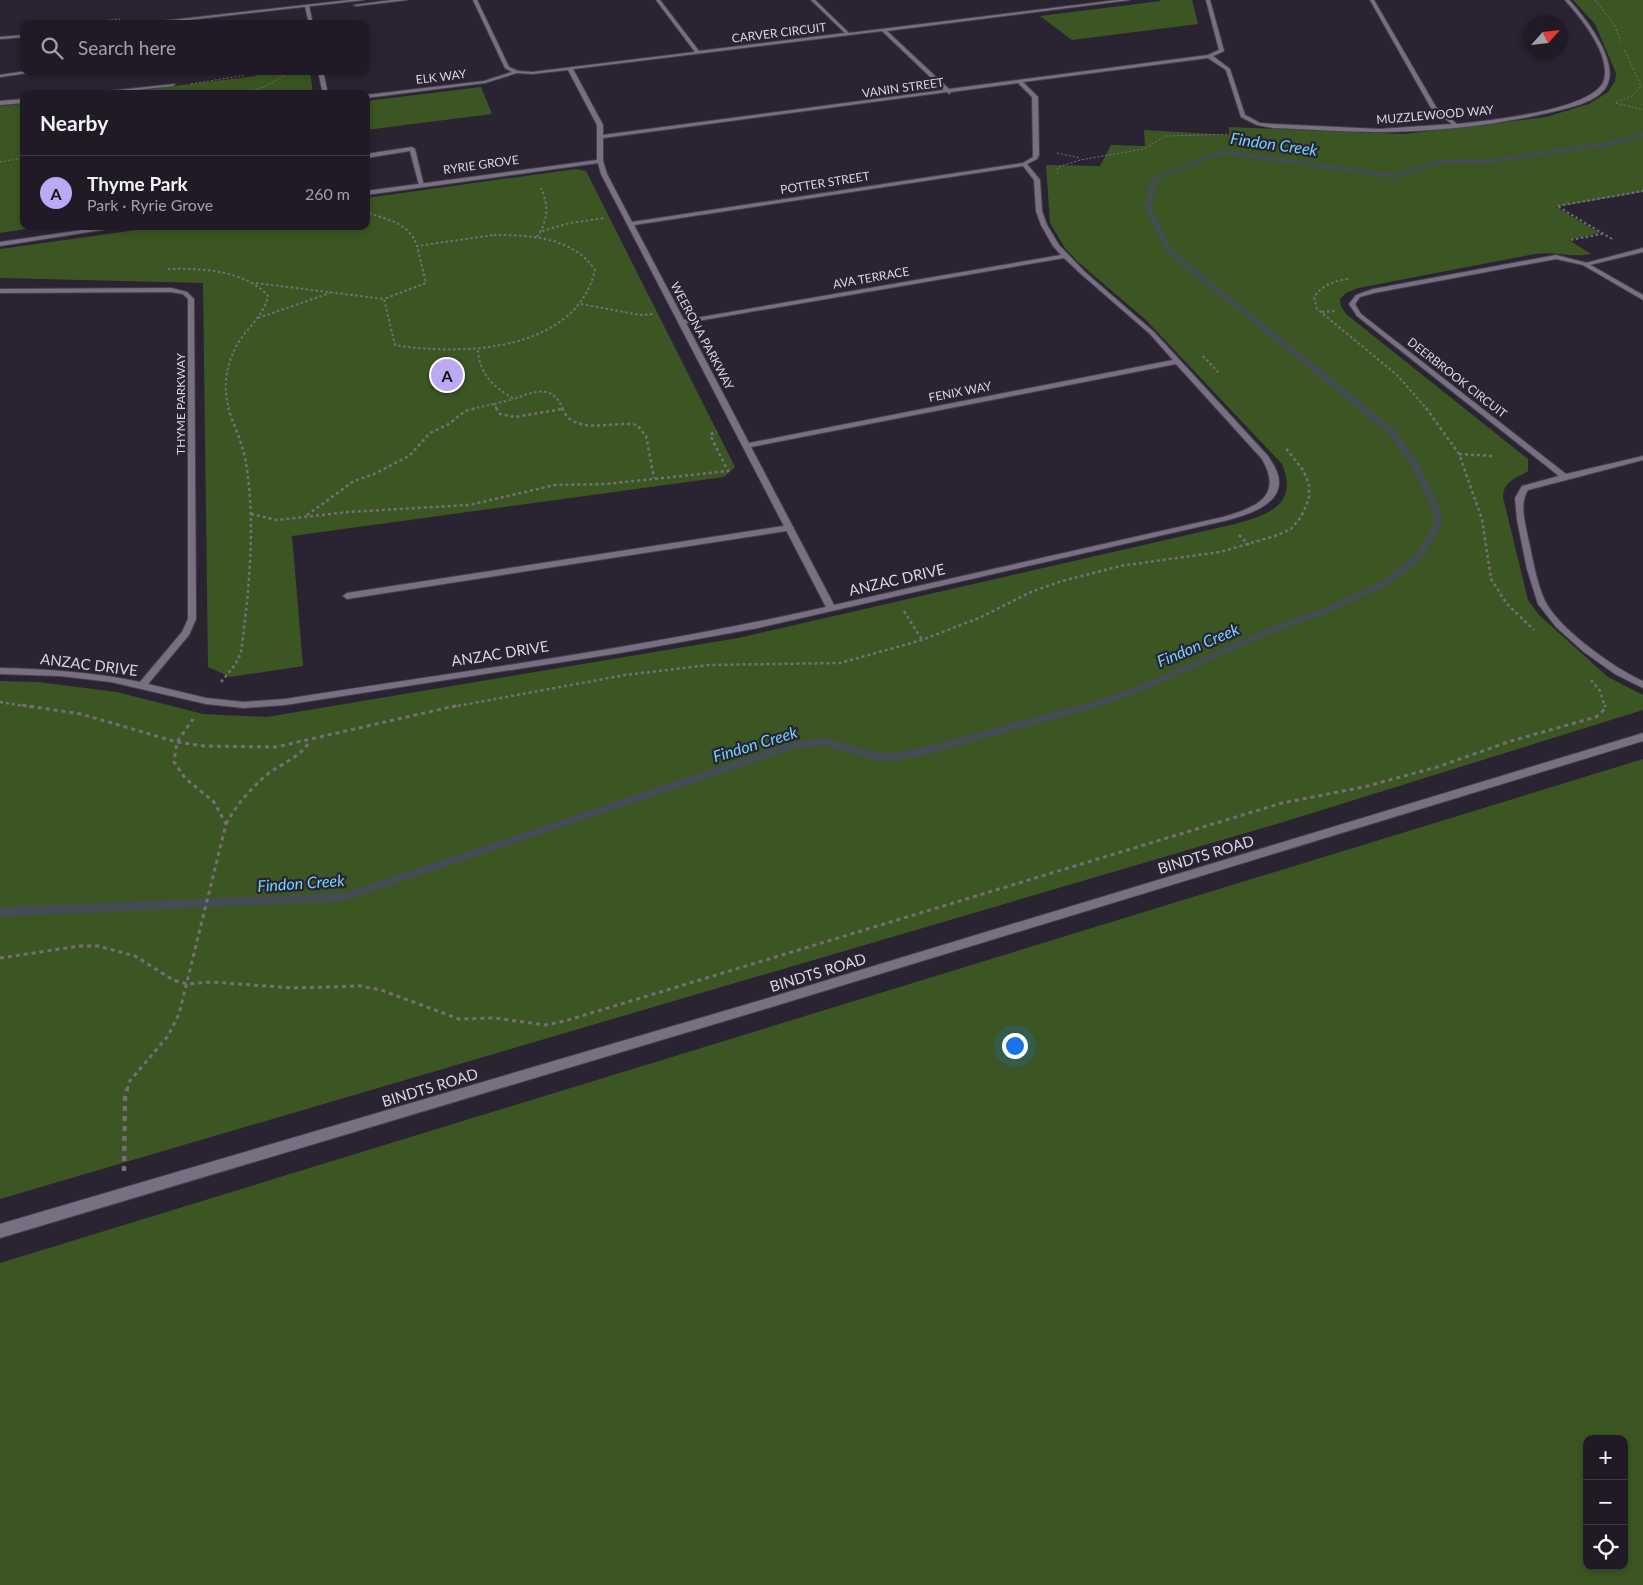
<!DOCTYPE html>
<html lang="en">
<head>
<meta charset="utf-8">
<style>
	:root { --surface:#201a26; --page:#2d2732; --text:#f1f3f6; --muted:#a2a1a7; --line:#3d3843; --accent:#baaaf6 }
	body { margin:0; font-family:Lato,sans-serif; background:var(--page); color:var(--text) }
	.controls { position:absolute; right:15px; bottom:15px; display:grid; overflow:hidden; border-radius:10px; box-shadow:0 2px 8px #0003 }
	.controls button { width:45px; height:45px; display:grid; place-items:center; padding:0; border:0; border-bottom:1px solid var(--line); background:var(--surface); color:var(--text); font:25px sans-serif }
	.compass { position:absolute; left:1523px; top:15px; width:45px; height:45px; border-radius:50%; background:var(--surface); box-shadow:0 2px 8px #0003; rotate:63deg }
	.you { position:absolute; left:1014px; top:1045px; width:18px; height:18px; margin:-12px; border:4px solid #fff; border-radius:50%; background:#1a73e8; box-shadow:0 0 0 8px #1a73e833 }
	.badge { display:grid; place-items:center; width:32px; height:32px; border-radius:50%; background:var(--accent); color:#111; font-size:16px; font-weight:700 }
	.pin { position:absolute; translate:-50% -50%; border:2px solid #fff; box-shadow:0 1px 5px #0006 }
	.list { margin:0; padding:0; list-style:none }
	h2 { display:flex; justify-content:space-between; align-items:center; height:65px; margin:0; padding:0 20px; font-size:21px }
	h2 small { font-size:16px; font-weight:400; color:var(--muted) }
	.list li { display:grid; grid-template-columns:32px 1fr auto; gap:15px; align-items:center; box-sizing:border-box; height:75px; padding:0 20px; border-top:1px solid var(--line) }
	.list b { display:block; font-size:19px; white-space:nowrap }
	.list p { margin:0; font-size:16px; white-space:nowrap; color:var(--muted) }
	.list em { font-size:16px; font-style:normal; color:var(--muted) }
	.icon { flex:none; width:28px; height:28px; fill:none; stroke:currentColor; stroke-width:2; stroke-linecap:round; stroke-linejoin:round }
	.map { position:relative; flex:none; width:1643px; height:1585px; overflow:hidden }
	.search { position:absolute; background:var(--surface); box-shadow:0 2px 8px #0003; left:20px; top:20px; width:350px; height:55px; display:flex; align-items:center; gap:12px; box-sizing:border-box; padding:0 18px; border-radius:10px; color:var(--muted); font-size:19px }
	.panel { position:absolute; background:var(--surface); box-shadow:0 2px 8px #0003; left:20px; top:90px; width:350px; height:140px; border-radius:10px }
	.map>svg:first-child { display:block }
	.green { fill:#3c5623; fill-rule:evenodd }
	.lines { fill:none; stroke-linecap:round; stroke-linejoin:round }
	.stream { fill:#444c53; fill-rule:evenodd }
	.service-casing { stroke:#46414d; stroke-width:2 }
	.minor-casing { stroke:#46414d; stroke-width:2 }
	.tertiary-casing { stroke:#46414d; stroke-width:2 }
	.path-far4 { stroke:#746e7b; stroke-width:1; stroke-dasharray:2 2; stroke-linecap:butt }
	.path-far3 { stroke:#746e7b; stroke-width:2; stroke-dasharray:2.5 2.5; stroke-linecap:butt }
	.path-far2 { stroke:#746e7b; stroke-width:2.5; stroke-dasharray:3 3; stroke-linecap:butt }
	.path-far1 { stroke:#746e7b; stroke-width:3; stroke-dasharray:4 4; stroke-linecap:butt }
	.path { stroke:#746e7b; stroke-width:4.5; stroke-dasharray:5 5; stroke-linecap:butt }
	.service { fill:#787082; fill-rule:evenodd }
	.minor { fill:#787082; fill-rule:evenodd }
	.tertiary { fill:#787082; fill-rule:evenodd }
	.labels { text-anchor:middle; stroke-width:4.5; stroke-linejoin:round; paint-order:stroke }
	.far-street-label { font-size:12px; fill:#dad6e0; stroke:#2a2332 }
	.street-label { font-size:15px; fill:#dad6e0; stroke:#2a2332 }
	.water-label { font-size:16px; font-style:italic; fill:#6dd6fd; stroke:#2a2332 }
</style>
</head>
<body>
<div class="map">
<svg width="1643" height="1585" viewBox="0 0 1643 1585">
	<rect width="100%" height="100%" fill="#2a2332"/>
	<g class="green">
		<polygon points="1160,0 1192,0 1198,24 1072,40 1040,16 1161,1"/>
		<path d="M1573,0H1643V192L1556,207L1600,233L1569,240L1591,254C1572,258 1554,251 1535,254L1358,288L1346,293L1340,299L1341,306L1346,314L1528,459V471C1516,479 1504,480 1503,497L1528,600L1539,615L1608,677L1643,695V710L1290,820L0,1199V681L38,682L117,692L203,714L267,717L738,638L1235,524C1268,515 1299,505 1282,464L1146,320L1078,262L1065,248L1050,223L1046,165L1100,166L1111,145L1145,146L1144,130L1229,135V127L1404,134L1546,117L1589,104L1608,92L1615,81L1616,73L1595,24Z"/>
		<polygon points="256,71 310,71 313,94 107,94 256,76"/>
		<polygon points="481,87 492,114 366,130 366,101"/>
		<polygon points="24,104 24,226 45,226 0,233 0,106"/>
		<polygon points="576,169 586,171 735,467 724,477 292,536 303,666 230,677 208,667 203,283 0,278 0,249 165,226 366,226 366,198"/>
		<path d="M1643,759V1585H0V1263ZM1587,1439H1624V1566H1587Z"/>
	</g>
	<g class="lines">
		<polygon class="stream" points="1643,132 1643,136 1614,145 1484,164 1438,164 1395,178 1222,154 1157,179 1151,208 1172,250 1395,430 1418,463 1440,508 1442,524 1421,559 1390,584 1332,611 1270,634 1154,686 1101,706 925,755 893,761 874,760 826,746 794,749 344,901 0,917 0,907 344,893 794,741 826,738 874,752 893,753 925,747 1098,700 1148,682 1264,630 1326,607 1384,580 1415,555 1434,524 1432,508 1410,463 1389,434 1167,252 1145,208 1151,178 1221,150 1395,174 1438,160 1484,160 1613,141"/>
		<defs>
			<g id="service">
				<polygon points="26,71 42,71 0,77 0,75"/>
				<polygon points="412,147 415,149 424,186 419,185 410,151 366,158 366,154"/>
				<polygon points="1643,248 1643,252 1585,266 1582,264"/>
				<polygon points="790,525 794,528 793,530 347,599 343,596 347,593"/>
			</g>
			<g id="minor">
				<path d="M473,0H477L509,67L518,71L532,72L695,52L656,0H660L699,51L845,33L811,0H815L849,33L1117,0H1130L887,31L949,89L1208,55L1219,50L1206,0H1210L1224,51L1213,56L1230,69L1245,115L1260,123L1273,124L1380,129L1452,124L1431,108L1370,0H1374L1436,107L1457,124C1486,121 1595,110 1604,80C1611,54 1581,18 1565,0H1569C1585,17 1624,66 1604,90C1593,103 1569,108 1552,112C1496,125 1437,132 1379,132C1344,132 1308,129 1273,128L1257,125L1241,117L1226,70L1208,58L1023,82L1038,97L1039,155L1037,159L1027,164L1040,180L1042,211L1047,225L1059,245L1085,272L1154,332L1268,456C1273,464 1279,472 1279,482C1279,507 1243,516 1224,521L758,628L620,653L285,705L244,708L206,704L111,682L60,676L0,674V668C47,669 93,672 140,682L182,632L188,619V299L183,294L171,292L0,293V289L171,288L187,292L194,299L196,619L189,635L148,684L206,698L244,702L285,699C466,671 648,647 826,607L601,174L598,163L366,195V191L597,160V125L568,70L532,74L517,73L485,83L366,98V95L484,81L512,72L505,68ZM882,31L944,90L603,135V125L573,69ZM1018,83L1032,97L1033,155V157L1023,163L632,222L607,174L603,161V138L947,92L949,94L951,92ZM1023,166L1034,180L1036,211L1041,225L1053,246L1061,255L684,320L634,225ZM1064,258L1081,274L1150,334L1173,360L749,443L686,323ZM1176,364L1262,459C1284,497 1255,508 1223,517L834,605L751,447Z"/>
				<polygon points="307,5 309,6 313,24 309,24 305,6"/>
				<polygon points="318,71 323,71 328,94 323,94"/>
				<polygon points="175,84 173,86 100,94 80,94"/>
				<polygon points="24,99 24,103 0,105 0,101"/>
				<polygon points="110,226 127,226 0,246 0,242"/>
				<path d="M1556,255L1587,263L1643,295V300L1583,265L1556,259L1374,293L1360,297L1355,304L1361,314L1566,474L1643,456V460L1528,490C1519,504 1525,522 1528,538C1533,559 1536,582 1545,601C1559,629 1615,669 1643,681V688L1615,674L1584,652L1556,627L1538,604L1527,569L1517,520L1515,498L1522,486L1559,476L1357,316L1349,304L1356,295L1373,289Z"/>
				<polygon points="1643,733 1643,741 765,1009 0,1238 0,1224 765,999"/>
			</g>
			<g id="tertiary">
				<polygon points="350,0 364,0 153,24 136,24"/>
				<polygon points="392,0 407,0 356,6 354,5"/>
				<polygon points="24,35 24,37 0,39 0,37"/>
			</g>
		</defs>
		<use href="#service" class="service-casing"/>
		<use href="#minor" class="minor-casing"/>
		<use href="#tertiary" class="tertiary-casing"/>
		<g class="path-far4">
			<polyline points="1595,0 1614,24 1621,41"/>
			<polyline points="71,24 120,19"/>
			<polyline points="191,84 246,75 246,71"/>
			<polyline points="242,94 264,87 292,71"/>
			<polyline points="1616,102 1632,96 1641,86 1624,49"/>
			<polyline points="1616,103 1643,110"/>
			<polyline points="1057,153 1080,158"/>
			<polyline points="0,162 24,158"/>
			<polyline points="1057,174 1058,167 1080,160 1144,149 1166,136 1235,134"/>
		</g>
		<g class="path-far3">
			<path d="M369,213C389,220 410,224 417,246"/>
			<polyline points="542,231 570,223 605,218"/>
			<path d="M494,235C530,235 573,237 595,270C576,352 462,356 395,345L384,299L426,283L417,246Z"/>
			<path d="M537,237C548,220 549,206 541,188"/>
			<polyline points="1612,239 1557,206 1643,191"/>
			<polyline points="1571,240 1602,234"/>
			<path d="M168,269C200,268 245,270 268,296C265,311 255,321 246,332C228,354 221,382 229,409"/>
			<path d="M1348,279C1334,281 1322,285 1314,297L1317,309L1397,375L1427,409"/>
			<polyline points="256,283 384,299"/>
			<polyline points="581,304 640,315 654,314"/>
			<polyline points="1322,312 1335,311"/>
			<polyline points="258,318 330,293"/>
			<path d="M478,350C480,376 493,386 514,399C534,391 553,384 563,409"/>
			<polyline points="1203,356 1219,373"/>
			<polyline points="494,404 514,399"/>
			<polyline points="472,409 494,404 497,409"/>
		</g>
		<g class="path-far2">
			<polyline points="496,408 500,414 515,417 562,409"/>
			<path d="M562,408C574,437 614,420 637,425L646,436L654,478"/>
			<polyline points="1426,408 1459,454 1482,519 1491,579 1507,604 1534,630"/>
			<polyline points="1459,454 1493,456"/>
			<polyline points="251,514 277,520 348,512 469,505 555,485 606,484 728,471 711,437 711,434 717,432"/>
			<polyline points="307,515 354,481 374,474 409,456 430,433 449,424 465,411 477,408"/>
			<polyline points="1239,535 1249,545"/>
			<polyline points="904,611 922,640"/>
			<polyline points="1591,680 1600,691 1605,707"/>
			<path d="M221,682L235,665L241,653C249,590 256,525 246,463C243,444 234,426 228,408"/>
			<polyline points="0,702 31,707"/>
			<polyline points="452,707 625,675 709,665 840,663 922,640 979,618 1031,592 1062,581 1120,566 1220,552 1275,536 1291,529 1301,517 1309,499 1309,484 1303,470 1285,447"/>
		</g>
		<g class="path-far1">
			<polyline points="22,705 81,714 177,742 204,746 276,747 459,705"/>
			<path d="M226,824C237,804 251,788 269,773C282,764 301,756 309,742"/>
			<polyline points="0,958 80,946 98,946 135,956 173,980 187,984 211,982 293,988 360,986 381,990 459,1019 495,1018 545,1025 565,1021 1282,803 1364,787 1437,767 1511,741 1596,717 1606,708 1605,705"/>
			<polyline points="127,1090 129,1082 168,1036 179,1014 226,824 214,802 185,778 174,762 177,742 193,719"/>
		</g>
		<polyline class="path" points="124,1171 125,1098 127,1089"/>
		<use href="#service" class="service"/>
		<use href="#minor" class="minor"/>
		<use href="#tertiary" class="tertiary"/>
	</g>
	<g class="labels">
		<g class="far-street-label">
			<text transform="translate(779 33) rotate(-7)" y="4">CARVER CIRCUIT</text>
			<text transform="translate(441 77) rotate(-7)" y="4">ELK WAY</text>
			<text transform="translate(903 88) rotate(-8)" y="4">VANIN STREET</text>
			<text transform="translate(1435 115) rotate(-5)" y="4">MUZZLEWOOD WAY</text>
			<text transform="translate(481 165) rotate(-8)" y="4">RYRIE GROVE</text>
			<text transform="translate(825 183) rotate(-9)" y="4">POTTER STREET</text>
			<text transform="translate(871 278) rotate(-10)" y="4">AVA TERRACE</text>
			<text transform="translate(702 336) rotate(62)" y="4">WEERONA PARKWAY</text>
			<text transform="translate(1457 378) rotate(38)" y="4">DEERBROOK CIRCUIT</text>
			<text transform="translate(960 392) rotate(-11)" y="4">FENIX WAY</text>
			<text transform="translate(181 404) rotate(-90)" y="4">THYME PARKWAY</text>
		</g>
		<g class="street-label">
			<text transform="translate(897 580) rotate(-13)" y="5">ANZAC DRIVE</text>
			<text transform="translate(500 654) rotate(-9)" y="5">ANZAC DRIVE</text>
			<text transform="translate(89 665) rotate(7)" y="5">ANZAC DRIVE</text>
			<text transform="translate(1206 855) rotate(-17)" y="5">BINDTS ROAD</text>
			<text transform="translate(818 973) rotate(-17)" y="5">BINDTS ROAD</text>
			<text transform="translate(430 1088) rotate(-17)" y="5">BINDTS ROAD</text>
		</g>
		<g class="water-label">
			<text transform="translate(1274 144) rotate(8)" y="6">Findon Creek</text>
			<text transform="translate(1198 645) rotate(-23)" y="6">Findon Creek</text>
			<text transform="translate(755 744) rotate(-17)" y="6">Findon Creek</text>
			<text transform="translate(301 883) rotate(-4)" y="6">Findon Creek</text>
		</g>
	</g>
</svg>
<div class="controls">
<button>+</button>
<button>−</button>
<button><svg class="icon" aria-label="locate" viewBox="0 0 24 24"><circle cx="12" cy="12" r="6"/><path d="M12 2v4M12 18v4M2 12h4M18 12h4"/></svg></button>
</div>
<svg class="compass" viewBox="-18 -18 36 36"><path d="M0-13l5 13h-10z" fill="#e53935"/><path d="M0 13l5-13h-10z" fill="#a2a1a7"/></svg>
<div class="you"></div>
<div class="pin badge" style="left:447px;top:375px">A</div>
<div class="search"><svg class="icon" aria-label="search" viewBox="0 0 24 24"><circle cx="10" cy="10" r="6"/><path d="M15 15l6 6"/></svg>Search here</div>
<section class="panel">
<h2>Nearby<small></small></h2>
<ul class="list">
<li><span class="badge">A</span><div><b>Thyme Park</b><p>Park · Ryrie Grove</p></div><em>260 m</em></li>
</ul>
</section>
</div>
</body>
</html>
